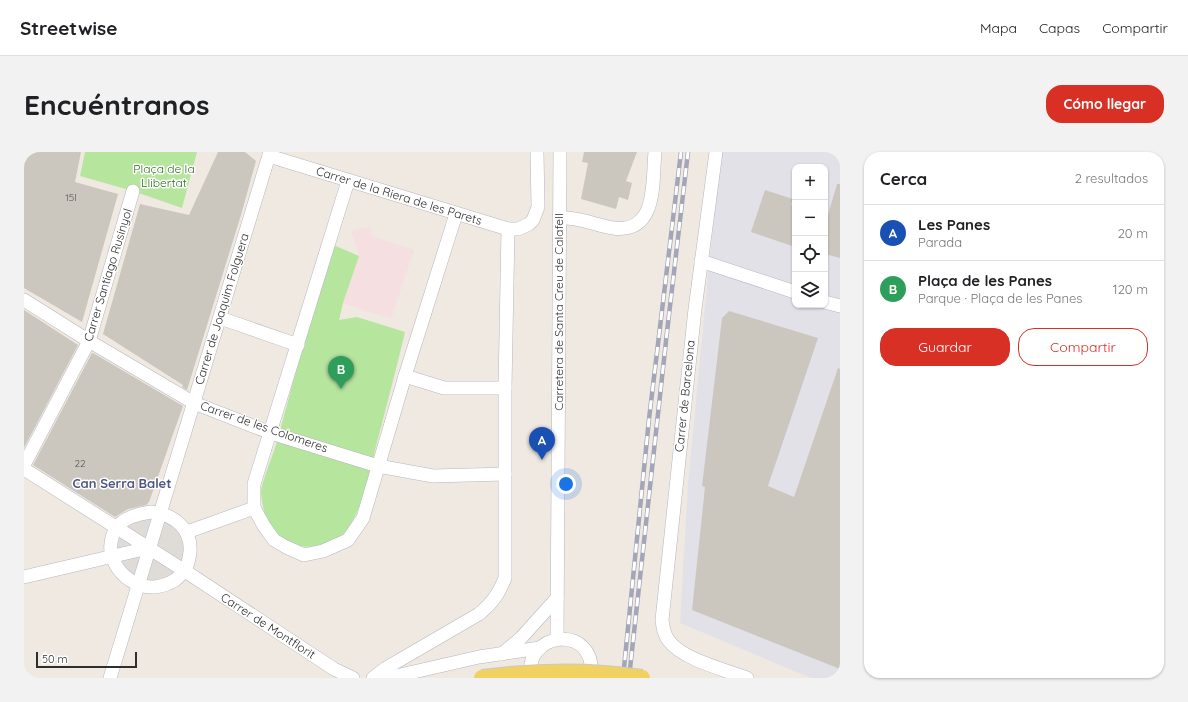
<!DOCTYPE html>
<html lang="es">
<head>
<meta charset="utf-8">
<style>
	:root { --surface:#fff; --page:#f2f2f2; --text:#202124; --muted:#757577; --line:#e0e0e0; --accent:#d93025 }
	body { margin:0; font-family:Quicksand,sans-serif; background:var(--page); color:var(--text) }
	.controls { position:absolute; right:12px; top:12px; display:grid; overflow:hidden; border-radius:8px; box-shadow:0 1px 3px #0004 }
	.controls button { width:36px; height:36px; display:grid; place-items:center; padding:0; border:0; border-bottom:1px solid var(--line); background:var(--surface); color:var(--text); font:20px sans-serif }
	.scale { position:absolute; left:12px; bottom:10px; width:101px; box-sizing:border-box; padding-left:4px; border:2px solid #2e2e2e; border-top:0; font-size:11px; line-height:14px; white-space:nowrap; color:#2e2e2e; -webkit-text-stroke:3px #fff; paint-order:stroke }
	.you { position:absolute; left:542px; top:332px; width:14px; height:14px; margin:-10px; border:3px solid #fff; border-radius:50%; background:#1a73e8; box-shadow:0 0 0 6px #1a73e833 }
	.badge { display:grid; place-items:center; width:26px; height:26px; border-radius:50%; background:var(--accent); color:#fff; font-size:13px; font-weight:700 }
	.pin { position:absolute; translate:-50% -33px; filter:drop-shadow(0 1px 2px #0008) }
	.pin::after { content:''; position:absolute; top:21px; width:14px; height:12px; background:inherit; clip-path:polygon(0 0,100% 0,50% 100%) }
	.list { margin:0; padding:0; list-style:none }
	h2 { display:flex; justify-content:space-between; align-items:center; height:52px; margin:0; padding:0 16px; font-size:17px }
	h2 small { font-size:13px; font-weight:400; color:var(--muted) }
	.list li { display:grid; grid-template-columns:26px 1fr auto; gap:12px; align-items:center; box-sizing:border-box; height:56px; padding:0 16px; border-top:1px solid var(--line) }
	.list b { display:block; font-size:15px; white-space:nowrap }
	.list p { margin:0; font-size:13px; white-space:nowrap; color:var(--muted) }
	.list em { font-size:13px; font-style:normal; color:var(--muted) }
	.actions { display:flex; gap:8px; padding:12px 16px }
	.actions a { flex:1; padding:9px 0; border:1px solid var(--accent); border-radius:16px; text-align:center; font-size:14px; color:var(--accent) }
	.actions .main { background:var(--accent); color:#fff }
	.icon { flex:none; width:22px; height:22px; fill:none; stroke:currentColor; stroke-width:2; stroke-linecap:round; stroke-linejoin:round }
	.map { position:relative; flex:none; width:816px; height:526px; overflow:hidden; border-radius:16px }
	header { display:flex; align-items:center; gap:24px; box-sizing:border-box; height:56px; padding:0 20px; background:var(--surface); border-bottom:1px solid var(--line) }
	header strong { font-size:19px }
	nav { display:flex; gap:22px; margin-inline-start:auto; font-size:14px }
	.intro { display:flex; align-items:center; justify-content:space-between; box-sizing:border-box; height:96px; padding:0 24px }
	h1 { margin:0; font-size:28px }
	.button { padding:10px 18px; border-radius:16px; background:var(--accent); color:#fff; font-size:14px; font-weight:700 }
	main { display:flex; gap:24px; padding:0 24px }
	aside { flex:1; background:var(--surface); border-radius:16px; box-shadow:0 1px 3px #0004 }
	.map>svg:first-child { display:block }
	.industrial { fill:#e3e1e8; fill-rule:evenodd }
	.medical { fill:#f5dfe0 }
	.green { fill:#b6e59e }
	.plaza { fill:#dfdcd8 }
	.building { fill:#cbc7bf }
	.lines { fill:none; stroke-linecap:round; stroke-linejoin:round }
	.minor-casing { stroke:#b4b7c1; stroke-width:14 }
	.minor { stroke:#fff; stroke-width:13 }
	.rail-casing { stroke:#a3a6b8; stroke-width:4.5 }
	.rail { stroke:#fff; stroke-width:3; stroke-dasharray:9; stroke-linecap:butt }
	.major-bridge-casing { stroke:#c9c9c9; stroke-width:18; stroke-linecap:butt }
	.major-bridge { stroke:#f2d163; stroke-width:16 }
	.labels { text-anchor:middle; stroke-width:3; stroke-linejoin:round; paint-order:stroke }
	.number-label { font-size:10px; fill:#555452 }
	.park-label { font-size:12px; fill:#2c6e1b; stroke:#fff }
	.street-label { font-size:12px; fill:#2e2e2e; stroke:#fff }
	.neighbourhood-label { font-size:13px; font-weight:bold; fill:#4d5680; stroke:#fff }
</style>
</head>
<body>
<header>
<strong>Streetwise</strong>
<nav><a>Mapa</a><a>Capas</a><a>Compartir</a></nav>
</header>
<div class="intro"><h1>Encuéntranos</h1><a class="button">Cómo llegar</a></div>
<main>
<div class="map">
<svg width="816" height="526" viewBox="0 0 816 526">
	<rect width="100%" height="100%" fill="#efe9e1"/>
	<path class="industrial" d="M696,0H816V526H787L656,471L664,331ZM771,15H801V153H771Z"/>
	<polygon class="medical" points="346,75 348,84 390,98 367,167 319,151 335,104 327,79"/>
	<g class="green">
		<polygon points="61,0 173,0 158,56 109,39 56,24"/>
		<path d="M305,91L335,104L319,151L315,168L333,165L381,180C372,218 362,256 352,294C346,319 338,359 322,379C304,400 267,400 249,379C242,370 238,353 237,342C236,334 249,303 252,293C271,226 287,158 305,91Z"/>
	</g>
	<polygon class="plaza" points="146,364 166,397 147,431 106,428 87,395 101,368"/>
	<g class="building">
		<polygon points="0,0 57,0 51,30 94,42 58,170 0,136"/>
		<polygon points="194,0 221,0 232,9 217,63 163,238 158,235 159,233 79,182 116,52 165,63"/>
		<polygon points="560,0 613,0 602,29 608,31 604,48 595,45 592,57 557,47 564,11 558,10"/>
		<polygon points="813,32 816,32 816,106 801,102 801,73"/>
		<polygon points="741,38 769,47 767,53 771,55 771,95 727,80"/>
		<polygon points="0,158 54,193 0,296"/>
		<polygon points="705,159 794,186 744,334 770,345 814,216 816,217 816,517 668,458 681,335 678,334 698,166"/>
		<polygon points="68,201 69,201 159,254 125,350 122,353 104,357 91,365 9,313"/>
	</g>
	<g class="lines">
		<defs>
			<g id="minor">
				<path d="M692,0L671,157L638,468C639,476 640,483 645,489C658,507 701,518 723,526"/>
				<polyline points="245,4 484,77 494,77 505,72 509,68 514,55 513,0"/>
				<polyline points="324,29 230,332 230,356 240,374 250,388 262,395 280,403 299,399 324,388 339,366 381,224 432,62"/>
				<path d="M535,65C540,66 546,66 551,67C564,69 576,74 589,76C634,82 628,30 631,0"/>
				<polyline points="677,109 771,140"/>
				<polyline points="0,148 65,189 170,251 247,281 354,314 409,324 481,322"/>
				<polyline points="801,150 816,154"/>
				<polyline points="196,166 274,193"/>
				<polyline points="381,224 420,236 481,236"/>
				<polyline points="0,313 65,189 109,39"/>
				<polyline points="0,317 161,419 310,517 329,526"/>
				<path d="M127,360C149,362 168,376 166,400C164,415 162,419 151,428C145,432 138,434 131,435C102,437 75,404 92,377C99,365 115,362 127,360Z"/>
				<polyline points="163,380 230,356"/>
				<polyline points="0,425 124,396"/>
				<polyline points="533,487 536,0"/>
				<polyline points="478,502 497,486 533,446"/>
				<polyline points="86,526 246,0"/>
				<path d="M349,526L362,516L455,462C469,450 474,443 481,426V236L484,77"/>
				<polyline points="363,526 455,505 516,496"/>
				<path d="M508,526C496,481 574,468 567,526"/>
			</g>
		</defs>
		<use href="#minor" class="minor-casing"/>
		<use href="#minor" class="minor"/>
		<defs>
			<g id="rail">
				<polyline points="599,526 625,267 657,0"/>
				<polyline points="605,526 643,180 664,0"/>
			</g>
		</defs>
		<use href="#rail" class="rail-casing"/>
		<use href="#rail" class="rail"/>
		<defs>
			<path id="major-bridge" d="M458,526C512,519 565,518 618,526"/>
		</defs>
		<use href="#major-bridge" class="major-bridge-casing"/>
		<use href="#major-bridge" class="major-bridge"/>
	</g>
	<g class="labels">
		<g class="number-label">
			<text x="47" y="49">15I</text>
			<text x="56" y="315">22</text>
		</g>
		<g class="park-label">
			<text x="140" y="21">Plaça de la<tspan x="140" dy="14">Llibertat</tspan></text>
		</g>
		<g class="street-label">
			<text transform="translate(375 44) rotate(17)" y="4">Carrer de la Riera de les Parets</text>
			<text transform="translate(84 123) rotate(-73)" y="4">Carrer Santiago Rusinyol</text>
			<text transform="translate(198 157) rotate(-73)" y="4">Carrer de Joaquim Folguera</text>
			<text transform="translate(535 160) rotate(-90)" y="4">Carretera de Santa Creu de Calafell</text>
			<text transform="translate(661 244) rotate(-84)" y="4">Carrer de Barcelona</text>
			<text transform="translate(240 275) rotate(19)" y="4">Carrer de les Colomeres</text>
			<text transform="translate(244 474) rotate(33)" y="4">Carrer de Montflorit</text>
		</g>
		<g class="neighbourhood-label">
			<text x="98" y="336">Can Serra Balet</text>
		</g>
	</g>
</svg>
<div class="controls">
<button>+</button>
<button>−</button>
<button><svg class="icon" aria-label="locate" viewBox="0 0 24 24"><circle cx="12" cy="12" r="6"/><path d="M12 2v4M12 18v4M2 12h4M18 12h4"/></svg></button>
<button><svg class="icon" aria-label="layers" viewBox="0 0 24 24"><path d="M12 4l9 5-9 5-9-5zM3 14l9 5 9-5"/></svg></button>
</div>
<div class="scale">50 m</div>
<div class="you"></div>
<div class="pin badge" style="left:518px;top:308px;background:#1a4fb4">A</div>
<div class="pin badge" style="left:317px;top:237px;background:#2e9e5b">B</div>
</div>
<aside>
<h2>Cerca<small>2 resultados</small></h2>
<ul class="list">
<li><span class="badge" style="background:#1a4fb4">A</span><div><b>Les Panes</b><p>Parada</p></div><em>20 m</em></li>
<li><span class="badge" style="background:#2e9e5b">B</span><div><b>Plaça de les Panes</b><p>Parque · Plaça de les Panes</p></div><em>120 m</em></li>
</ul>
<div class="actions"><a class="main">Guardar</a><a>Compartir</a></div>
</aside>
</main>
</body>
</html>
